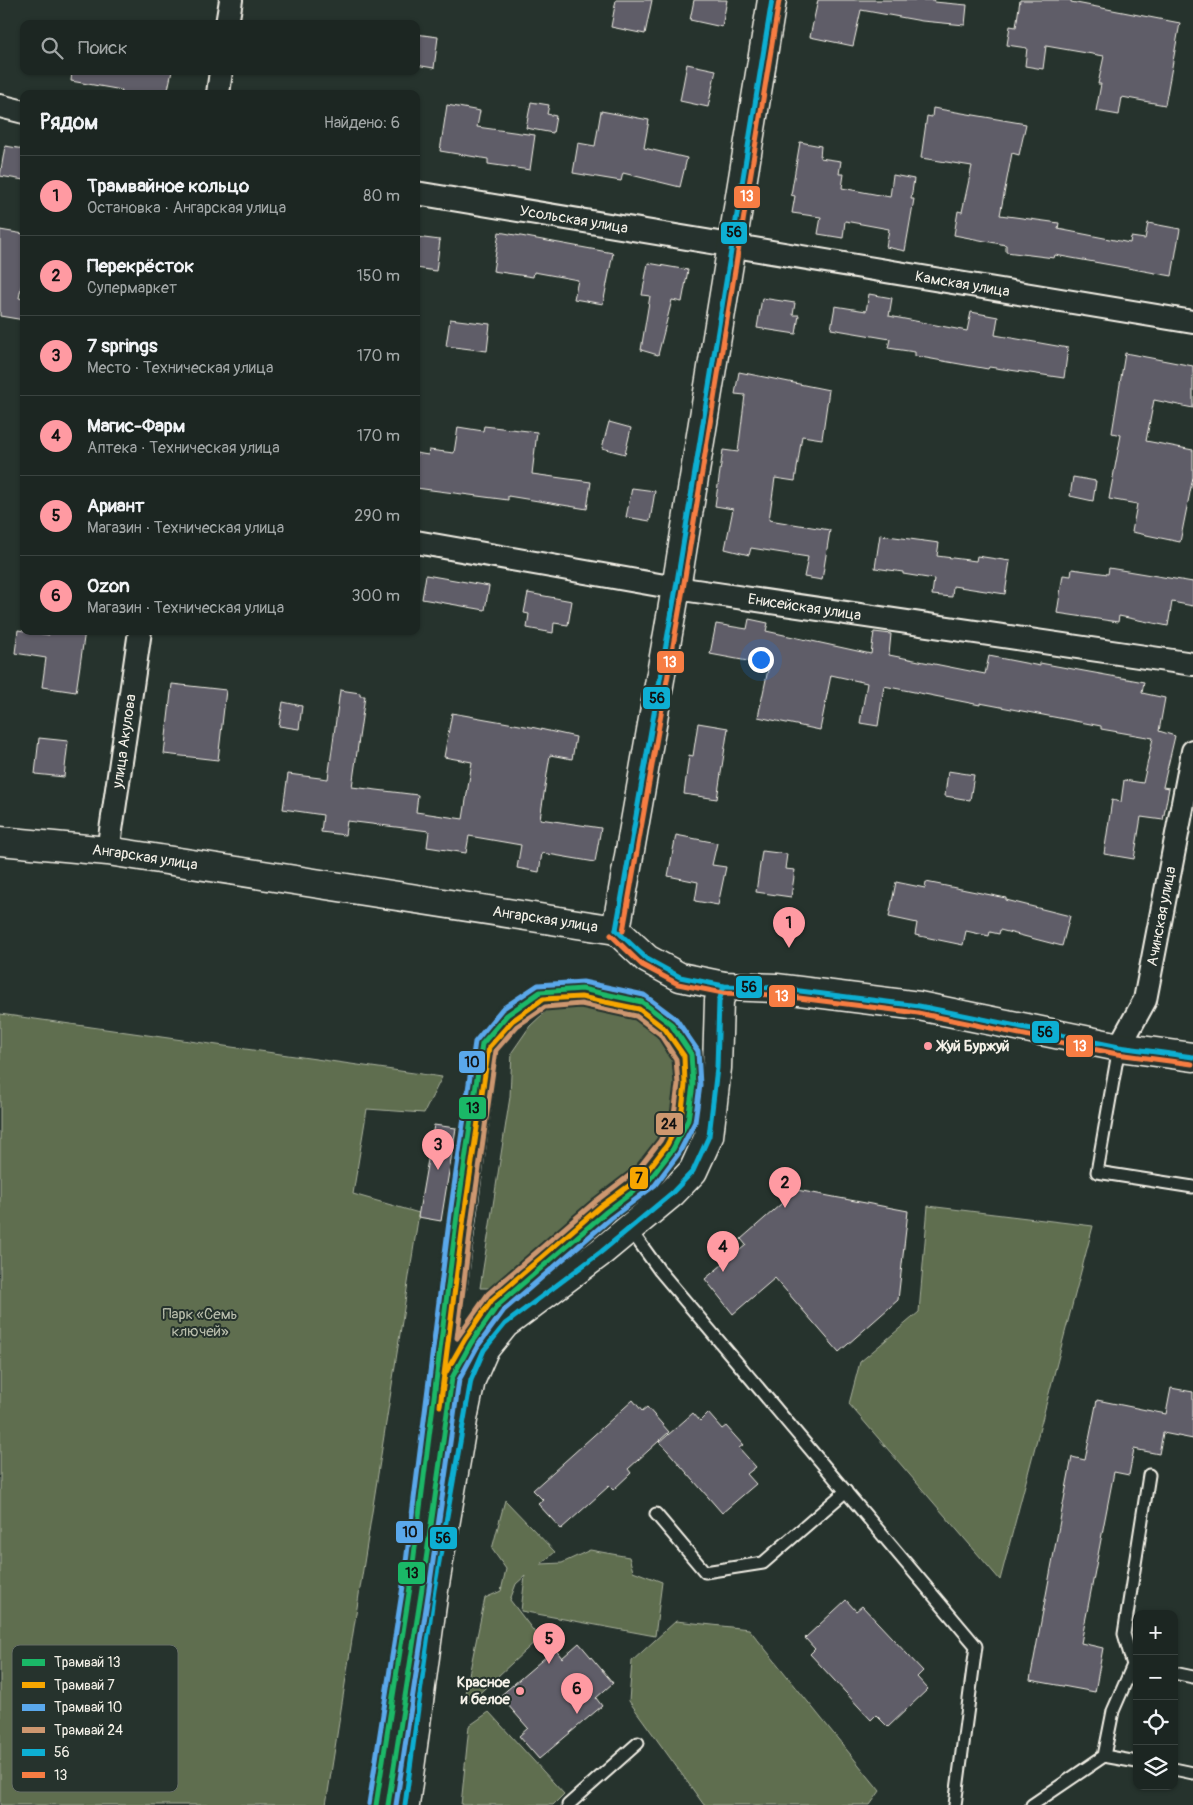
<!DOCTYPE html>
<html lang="ru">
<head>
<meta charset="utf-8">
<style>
	:root { --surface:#1c2622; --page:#252e2a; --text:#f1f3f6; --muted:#a0a5a5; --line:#3a4340; --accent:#ff9aa2 }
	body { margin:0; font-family:Pangolin,sans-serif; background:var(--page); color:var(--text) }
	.controls { position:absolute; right:15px; bottom:15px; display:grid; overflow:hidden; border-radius:10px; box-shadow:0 1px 4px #0004 }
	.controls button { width:45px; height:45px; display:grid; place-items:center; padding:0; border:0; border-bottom:1px solid var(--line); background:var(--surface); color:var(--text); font:25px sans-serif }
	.you { position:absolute; left:760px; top:659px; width:18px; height:18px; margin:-12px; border:4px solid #fff; border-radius:50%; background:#1a73e8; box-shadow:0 0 0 8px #1a73e833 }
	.badge { display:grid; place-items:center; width:32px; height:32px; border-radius:50%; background:var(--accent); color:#111; font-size:16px; font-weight:700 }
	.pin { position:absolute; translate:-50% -41px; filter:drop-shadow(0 1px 2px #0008) }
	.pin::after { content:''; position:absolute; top:26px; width:18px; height:15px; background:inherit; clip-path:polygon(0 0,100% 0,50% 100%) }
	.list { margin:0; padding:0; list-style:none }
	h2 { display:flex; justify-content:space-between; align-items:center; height:65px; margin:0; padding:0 20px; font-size:21px }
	h2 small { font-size:16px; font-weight:400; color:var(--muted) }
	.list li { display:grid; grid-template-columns:32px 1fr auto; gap:15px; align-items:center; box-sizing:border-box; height:80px; padding:0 20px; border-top:1px solid var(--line) }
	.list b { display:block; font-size:19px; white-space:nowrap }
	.list p { margin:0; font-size:16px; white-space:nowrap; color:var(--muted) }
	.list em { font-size:16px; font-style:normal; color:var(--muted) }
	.icon { flex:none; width:28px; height:28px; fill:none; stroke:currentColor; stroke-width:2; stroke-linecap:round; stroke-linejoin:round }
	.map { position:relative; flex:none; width:1193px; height:1805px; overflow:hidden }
	.search { position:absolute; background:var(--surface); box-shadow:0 1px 4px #0004; left:20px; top:20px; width:400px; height:55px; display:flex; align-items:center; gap:12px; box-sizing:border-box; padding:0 18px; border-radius:10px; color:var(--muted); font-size:19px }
	.panel { position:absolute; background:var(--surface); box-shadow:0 1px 4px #0004; left:20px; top:90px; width:400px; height:545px; border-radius:10px }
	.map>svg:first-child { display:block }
	.green { fill:#5e6e50; stroke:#a9b09c }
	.building { fill:#5f5d68; stroke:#f4f1e8 }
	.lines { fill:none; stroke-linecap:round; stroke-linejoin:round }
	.lane-casing { stroke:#f4f1e8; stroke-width:15 }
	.street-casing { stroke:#f4f1e8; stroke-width:26 }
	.secondary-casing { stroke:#f4f1e8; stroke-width:31 }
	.lane { stroke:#26332d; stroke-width:11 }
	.street { stroke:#26332d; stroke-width:22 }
	.secondary { stroke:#26332d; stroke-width:28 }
	.tram { stroke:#f4f1e8; stroke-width:1 }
	.bus-1-casing { stroke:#26332d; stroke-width:9 }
	.bus-2-casing { stroke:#26332d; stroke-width:9 }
	.bus-1 { stroke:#0dafd3; stroke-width:5 }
	.bus-2 { stroke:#f77d43; stroke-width:5 }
	.tram-1-casing { stroke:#26332d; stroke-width:9 }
	.tram-2-casing { stroke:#26332d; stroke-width:9 }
	.tram-3-casing { stroke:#26332d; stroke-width:9 }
	.tram-4-casing { stroke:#26332d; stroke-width:9 }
	.tram-1 { stroke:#1ab867; stroke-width:5 }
	.tram-2 { stroke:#f7a600; stroke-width:5 }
	.tram-3 { stroke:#5aa8eb; stroke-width:5 }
	.tram-4 { stroke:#cd976f; stroke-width:5 }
	.poi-dot { fill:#ff9aa2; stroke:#26332d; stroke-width:2 }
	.labels { text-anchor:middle; stroke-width:4; stroke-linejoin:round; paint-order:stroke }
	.street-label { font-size:15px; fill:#f4f1e8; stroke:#26332d }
	.poi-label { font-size:15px; font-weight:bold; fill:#f4f1e8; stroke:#26332d; text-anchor:start }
	.park-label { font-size:15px; fill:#b8bdab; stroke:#26332d }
	.key { fill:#26332d; stroke:#646c65; stroke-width:1 }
	.key-label { font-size:14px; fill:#f4f1e8 }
	.line-badge { stroke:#26332d; stroke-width:2 }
	.badge-label { font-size:14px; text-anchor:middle; font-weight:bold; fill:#fff }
	.pale-badge-label { font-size:14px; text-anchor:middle; font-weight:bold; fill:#111 }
</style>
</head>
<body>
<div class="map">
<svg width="1193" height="1805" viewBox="0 0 1193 1805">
	<rect width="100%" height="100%" fill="#26332d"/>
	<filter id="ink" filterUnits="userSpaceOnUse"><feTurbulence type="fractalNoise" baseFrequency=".02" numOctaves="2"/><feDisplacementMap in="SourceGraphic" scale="10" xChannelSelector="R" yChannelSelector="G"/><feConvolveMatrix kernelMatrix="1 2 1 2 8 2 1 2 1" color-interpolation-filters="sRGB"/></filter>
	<g filter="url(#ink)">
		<g class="green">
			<polygon points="567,1002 613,1011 642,1022 666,1041 678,1063 679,1108 669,1135 628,1180 494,1288 480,1288 510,1097 512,1052 530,1026 546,1011"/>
			<polygon points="0,1014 442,1077 424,1113 367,1109 353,1194 419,1213 326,1805 0,1805"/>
			<polygon points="928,1206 1093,1226 1000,1580 849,1404 860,1362 919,1312"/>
			<polygon points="505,1500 555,1552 541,1564 562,1563 590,1550 629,1557 633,1571 662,1582 655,1636 521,1611 525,1576 516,1584 510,1600 539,1638 470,1702 465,1694 485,1598 501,1591 506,1569 492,1549"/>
			<polygon points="676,1621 749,1629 880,1791 870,1805 704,1805 629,1701 632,1661"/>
			<polygon points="489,1712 564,1794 553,1805 461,1805 469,1726"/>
		</g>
		<g class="building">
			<polygon points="616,0 652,0 645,34 611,27"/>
			<polygon points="694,0 727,0 722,27 690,20"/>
			<polygon points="818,0 935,0 934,2 967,5 965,25 922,21 861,10 853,46 810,37"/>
			<polygon points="1020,0 1071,0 1071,2 1180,23 1165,105 1122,97 1119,115 1096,111 1101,84 1098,84 1104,56 1046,46 1043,69 1025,66 1027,48 1007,45 1010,26 1016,27"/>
			<polygon points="416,34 438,37 434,68 416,65"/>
			<polygon points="687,64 716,70 708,107 680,101"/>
			<polygon points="72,71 172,71 167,94 121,94 122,90 71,81"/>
			<polygon points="531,102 549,105 547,114 556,116 553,133 526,128"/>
			<polygon points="447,105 480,111 477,127 535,135 530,170 488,164 488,159 440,151"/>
			<polygon points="933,108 1026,124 1019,155 1012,153 1000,215 1059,223 1058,229 1130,243 1131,237 1145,239 1148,223 1180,229 1172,276 1055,255 1054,258 1006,252 1006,245 954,235 958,211 962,212 972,166 921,158 927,116 932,117"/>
			<polygon points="601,111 649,120 644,148 687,158 680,187 623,173 621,181 573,173 578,143 595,146"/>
			<polygon points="800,142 821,146 820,158 841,161 839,174 844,174 842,188 890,197 893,175 914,179 911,199 914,199 905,251 886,247 889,229 845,221 843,238 818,234 821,217 792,213 795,196 791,195"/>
			<polygon points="5,146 24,149 24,180 0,176"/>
			<polygon points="0,230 24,234 24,272 19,298 24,299 24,320 0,316"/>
			<polygon points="499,232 613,253 603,304 574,299 578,280 534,272 533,277 493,271"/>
			<polygon points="416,237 440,240 436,271 416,268"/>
			<polygon points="648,263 688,270 682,302 672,300 658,355 641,350 650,296 642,295"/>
			<polygon points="869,294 892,298 889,316 967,331 971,312 998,317 995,335 1068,348 1064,378 989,367 988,369 915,356 915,352 888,348 890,339 831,329 835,306 866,311"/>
			<polygon points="762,298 795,303 793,315 799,315 796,334 757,328"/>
			<polygon points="450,319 490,324 487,351 446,346"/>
			<polygon points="1125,353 1193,366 1193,408 1154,400 1146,441 1193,450 1193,477 1180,542 1132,532 1137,504 1109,499 1121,435 1112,433"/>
			<polygon points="739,372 829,390 822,439 802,436 795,481 775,478 769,520 830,530 822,580 804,577 808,557 751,548 749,555 725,549 733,509 715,506 723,450 738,452 745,395 735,394"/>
			<polygon points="609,422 631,428 625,454 602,448"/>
			<polygon points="484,426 537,432 532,474 591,482 587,509 508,496 508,500 416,488 416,453 428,455 429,450 454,453 458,427 483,431"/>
			<polygon points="1073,477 1096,481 1093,501 1070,496"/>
			<polygon points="632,488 655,491 650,521 626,517"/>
			<polygon points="880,535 939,543 937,556 976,561 977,556 1010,561 1005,594 953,586 952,597 932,595 934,579 903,574 903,572 875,568"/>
			<polygon points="1109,568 1193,582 1193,606 1172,602 1168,626 1119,616 1118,622 1057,613 1063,575 1071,576 1072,569 1108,574"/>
			<polygon points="426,575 489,586 485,610 422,599"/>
			<polygon points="528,593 572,601 568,625 554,623 553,633 527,628 529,614 524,613"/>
			<polygon points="749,619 768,623 766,631 871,654 874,632 891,634 889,655 985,674 989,656 1040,666 1040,663 1144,682 1142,693 1165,698 1159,731 1175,736 1163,787 1169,788 1163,820 1141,817 1134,859 1104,854 1112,800 1121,802 1124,780 1143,783 1153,738 1101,729 1101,726 980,703 980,705 884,686 878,726 860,723 867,683 831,675 820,730 758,717 769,665 710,654 716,624 747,629"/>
			<polygon points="18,630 49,635 49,631 85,631 76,692 42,687 46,658 15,653"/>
			<polygon points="172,684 226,690 218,760 164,754"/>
			<polygon points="340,690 360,693 360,696 365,696 352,787 418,795 416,812 463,819 472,762 444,757 452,713 531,727 576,737 572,759 550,755 540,819 601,828 595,862 542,853 539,872 517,868 521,845 469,836 466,853 427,847 429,831 347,821 345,835 321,832 323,815 283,809 288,774 328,779"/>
			<polygon points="283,702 302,706 299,729 279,726"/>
			<polygon points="698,723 728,728 717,799 684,794 689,755 693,756"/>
			<polygon points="39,738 68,741 64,777 35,774"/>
			<polygon points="948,771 974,775 970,800 945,796"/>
			<polygon points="676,835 717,843 712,865 726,867 718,905 695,901 698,882 668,876"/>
			<polygon points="762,851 787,854 785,869 795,870 791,897 756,892"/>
			<polygon points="896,882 925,888 926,882 1006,898 1006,900 1070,916 1062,946 1000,930 999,934 990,932 989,936 966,931 963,945 915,935 917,923 889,917"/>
			<polygon points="434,1125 456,1128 441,1221 418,1217"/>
			<polygon points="797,1190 908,1211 898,1300 839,1352 775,1278 733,1314 705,1279 746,1245 741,1239"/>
			<polygon points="1171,1388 1193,1392 1193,1439 1163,1433 1159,1454 1134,1449 1129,1475 1114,1472 1081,1643 1103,1648 1095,1692 1030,1680 1072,1457 1085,1460 1097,1400 1166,1414"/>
			<polygon points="633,1400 642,1411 647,1407 669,1432 628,1469 631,1473 613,1490 609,1486 561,1529 538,1504 543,1500 533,1490"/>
			<polygon points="693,1413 700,1421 708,1413 722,1429 726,1426 743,1445 739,1448 756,1467 747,1474 756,1484 722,1513 660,1442"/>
			<polygon points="846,1600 856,1611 862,1606 923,1671 917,1677 928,1689 888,1727 876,1715 871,1720 810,1654 815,1649 805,1638"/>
			<polygon points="579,1643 613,1683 596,1698 602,1706 539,1759 519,1736 528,1728 500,1696 555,1649 562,1658"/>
		</g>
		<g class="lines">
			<defs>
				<g id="lane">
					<polyline points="1119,1047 1097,1172 1193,1187"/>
					<polyline points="629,1228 660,1271 976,1646 955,1805"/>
					<polyline points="656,1514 705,1572 763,1563 846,1491"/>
					<polyline points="1174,1673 1193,1677"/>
					<polyline points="1104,1756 1137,1762"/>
					<polyline points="1174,1769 1193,1773"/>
					<polyline points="568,1805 638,1743"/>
					<polyline points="1032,1805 1104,1756 1113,1711 1133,1665 1124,1634 1149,1475"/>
				</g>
				<g id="street">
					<polyline points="227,24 231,0"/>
					<polyline points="218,94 221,71"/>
					<polyline points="0,106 24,112"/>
					<path id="s1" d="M416,193L1193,322"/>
					<path id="s2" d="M416,542L676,588L1193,664"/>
					<path id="s3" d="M108,851L140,631"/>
					<path id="s4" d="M1119,1047L1145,1000L1193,751"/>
				</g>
				<g id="secondary">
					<path id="s5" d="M0,841L108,851L616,930L647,959L680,977L724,986L776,988L919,1006L1119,1047L1193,1057"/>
					<polyline points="616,930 676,588 772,0"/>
					<polyline points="405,1805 434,1590 464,1414 471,1380 484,1350 505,1324 601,1252 672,1193 693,1171 709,1136 717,1068 719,1001 724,986"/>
				</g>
			</defs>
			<use href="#lane" class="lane-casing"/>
			<use href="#street" class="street-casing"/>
			<use href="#secondary" class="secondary-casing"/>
			<use href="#lane" class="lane"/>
			<use href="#street" class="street"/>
			<use href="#secondary" class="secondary"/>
			<polyline class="tram" points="440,1352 467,1289 499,1050 515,1025 536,1008 582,989"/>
			<defs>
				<g id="bus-1">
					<polyline points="616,930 676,588 772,0"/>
					<polyline points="616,930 647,959 680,977 724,986 776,988 919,1006 1119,1047 1193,1057"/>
					<polyline points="405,1805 434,1590 471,1380 484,1350 505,1324 601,1252 672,1193 693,1171 709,1136 717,1068 719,1001 724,986"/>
				</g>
				<g id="bus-2">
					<polyline points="623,931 683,589 779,1"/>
					<polyline points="611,935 642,965 678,984 723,993 775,995 918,1013 1117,1054 1192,1064"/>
				</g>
			</defs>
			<use href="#bus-1" class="bus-1-casing"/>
			<use href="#bus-2" class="bus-2-casing"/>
			<use href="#bus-1" class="bus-1"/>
			<use href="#bus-2" class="bus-2"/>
			<defs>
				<polyline id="tram-1" points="376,1805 410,1587 457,1215 482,1044 507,1015 540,992 582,989 642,1002 671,1024 691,1054 693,1085 688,1120 673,1149 650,1179 606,1212 498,1305 471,1343 452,1378 422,1588 388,1805"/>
				<polygon id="tram-2" points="581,997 639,1009 665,1029 684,1056 685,1085 681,1118 667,1145 645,1174 601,1206 492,1300 465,1339 445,1374 440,1406 464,1216 489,1047 512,1021 543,999"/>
				<polyline id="tram-3" points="369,1804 403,1586 450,1214 475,1042 502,1009 538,985 583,982 644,995 676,1019 698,1051 700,1085 695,1122 679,1153 655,1185 611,1218 504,1310 477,1347 459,1380 429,1589 396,1805"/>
				<polygon id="tram-4" points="581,1004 636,1016 660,1034 676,1059 678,1084 674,1115 660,1141 639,1168 596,1201 488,1294 457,1338 472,1217 496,1050 517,1026 545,1007"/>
			</defs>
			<use href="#tram-1" class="tram-1-casing"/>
			<use href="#tram-2" class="tram-2-casing"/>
			<use href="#tram-3" class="tram-3-casing"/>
			<use href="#tram-4" class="tram-4-casing"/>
			<use href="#tram-1" class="tram-1"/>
			<use href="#tram-2" class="tram-2"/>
			<use href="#tram-3" class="tram-3"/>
			<use href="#tram-4" class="tram-4"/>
		</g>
	</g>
	<g class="poi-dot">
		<circle cx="928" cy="1046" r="5"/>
		<circle cx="520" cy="1691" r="5"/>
	</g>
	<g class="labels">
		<g class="street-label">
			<text dy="5" stroke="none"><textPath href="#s1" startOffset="160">Усольская улица</textPath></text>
			<text dy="5" stroke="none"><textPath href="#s1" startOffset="554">Камская улица</textPath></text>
			<text dy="5" stroke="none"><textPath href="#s2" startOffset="394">Енисейская улица</textPath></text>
			<text dy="5" stroke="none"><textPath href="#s3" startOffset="111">улица Акулова</textPath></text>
			<text dy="5" stroke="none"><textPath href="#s5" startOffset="146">Ангарская улица</textPath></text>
			<text dy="5" stroke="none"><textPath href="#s4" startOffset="139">Ачинская улица</textPath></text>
			<text dy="5" stroke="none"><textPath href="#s5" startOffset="551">Ангарская улица</textPath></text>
		</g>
		<g class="poi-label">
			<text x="938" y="1051">Жуй Буржуй</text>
			<text x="510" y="1687" text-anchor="end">Красное<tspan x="510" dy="17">и белое</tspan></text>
		</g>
		<g class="park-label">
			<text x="200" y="1319">Парк «Семь<tspan x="200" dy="17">ключей»</tspan></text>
		</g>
	</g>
	<rect x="12" y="1645" width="166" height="147" rx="8" class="key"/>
	<rect x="22" y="1659" width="23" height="7" fill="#1ab867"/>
	<rect x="22" y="1682" width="23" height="6" fill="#f7a600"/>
	<rect x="22" y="1704" width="23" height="7" fill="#5aa8eb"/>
	<rect x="22" y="1727" width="23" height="6" fill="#cd976f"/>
	<rect x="22" y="1749" width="23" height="7" fill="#0dafd3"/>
	<rect x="22" y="1772" width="23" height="6" fill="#f77d43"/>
	<g class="key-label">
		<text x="54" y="1667">Трамвай 13</text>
		<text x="54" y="1690">Трамвай 7</text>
		<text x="54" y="1712">Трамвай 10</text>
		<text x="54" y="1735">Трамвай 24</text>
		<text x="54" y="1757">56</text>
		<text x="54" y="1780">13</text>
	</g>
	<g class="line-badge">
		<rect x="733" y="185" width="28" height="24" rx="5" fill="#f77d43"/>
		<rect x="720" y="221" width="28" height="24" rx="5" fill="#0dafd3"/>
		<rect x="656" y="650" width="29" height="24" rx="5" fill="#f77d43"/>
		<rect x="642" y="686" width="29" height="24" rx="5" fill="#0dafd3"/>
		<rect x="735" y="975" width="28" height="24" rx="5" fill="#0dafd3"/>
		<rect x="768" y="984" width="28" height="24" rx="5" fill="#f77d43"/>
		<rect x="1031" y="1020" width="29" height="24" rx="5" fill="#0dafd3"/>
		<rect x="1065" y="1034" width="29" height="24" rx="5" fill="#f77d43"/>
		<rect x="458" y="1050" width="28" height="24" rx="5" fill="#5aa8eb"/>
		<rect x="458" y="1096" width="29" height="24" rx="5" fill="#1ab867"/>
		<rect x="655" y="1112" width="29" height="24" rx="5" fill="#cd976f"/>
		<rect x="629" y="1166" width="20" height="24" rx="5" fill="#f7a600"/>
		<rect x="395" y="1520" width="29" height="24" rx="5" fill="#5aa8eb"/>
		<rect x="429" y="1526" width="29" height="24" rx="5" fill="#0dafd3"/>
		<rect x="397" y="1561" width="29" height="24" rx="5" fill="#1ab867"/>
	</g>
	<g class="badge-label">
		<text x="747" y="201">13</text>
		<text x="670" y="667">13</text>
		<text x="782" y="1001">13</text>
		<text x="1080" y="1051">13</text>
	</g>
	<g class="pale-badge-label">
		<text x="734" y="237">56</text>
		<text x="657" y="703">56</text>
		<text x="749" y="992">56</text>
		<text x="1045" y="1037">56</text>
		<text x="472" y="1067">10</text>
		<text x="473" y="1113">13</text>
		<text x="669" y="1129">24</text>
		<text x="639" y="1183">7</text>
		<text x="410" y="1537">10</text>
		<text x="443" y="1543">56</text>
		<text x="412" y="1578">13</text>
	</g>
</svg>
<div class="controls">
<button>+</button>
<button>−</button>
<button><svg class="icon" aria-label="locate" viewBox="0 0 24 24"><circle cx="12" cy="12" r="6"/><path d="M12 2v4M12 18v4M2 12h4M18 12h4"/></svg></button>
<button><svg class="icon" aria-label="layers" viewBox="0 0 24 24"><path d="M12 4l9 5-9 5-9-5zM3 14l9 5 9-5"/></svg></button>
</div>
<div class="you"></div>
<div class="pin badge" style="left:789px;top:948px">1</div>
<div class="pin badge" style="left:785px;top:1208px">2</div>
<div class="pin badge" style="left:438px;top:1170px">3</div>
<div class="pin badge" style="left:723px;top:1272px">4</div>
<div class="pin badge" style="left:549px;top:1664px">5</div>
<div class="pin badge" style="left:577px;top:1714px">6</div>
<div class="search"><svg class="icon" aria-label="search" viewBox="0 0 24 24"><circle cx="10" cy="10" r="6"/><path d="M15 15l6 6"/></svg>Поиск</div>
<section class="panel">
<h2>Рядом<small>Найдено: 6</small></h2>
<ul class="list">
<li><span class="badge">1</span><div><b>Трамвайное кольцо</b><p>Остановка · Ангарская улица</p></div><em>80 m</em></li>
<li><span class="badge">2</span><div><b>Перекрёсток</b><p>Супермаркет</p></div><em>150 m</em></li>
<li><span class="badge">3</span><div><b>7 springs</b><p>Место · Техническая улица</p></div><em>170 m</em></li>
<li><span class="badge">4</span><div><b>Магис-Фарм</b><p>Аптека · Техническая улица</p></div><em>170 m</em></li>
<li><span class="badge">5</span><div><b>Ариант</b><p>Магазин · Техническая улица</p></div><em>290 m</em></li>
<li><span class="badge">6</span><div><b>Ozon</b><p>Магазин · Техническая улица</p></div><em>300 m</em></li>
</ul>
</section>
</div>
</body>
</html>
